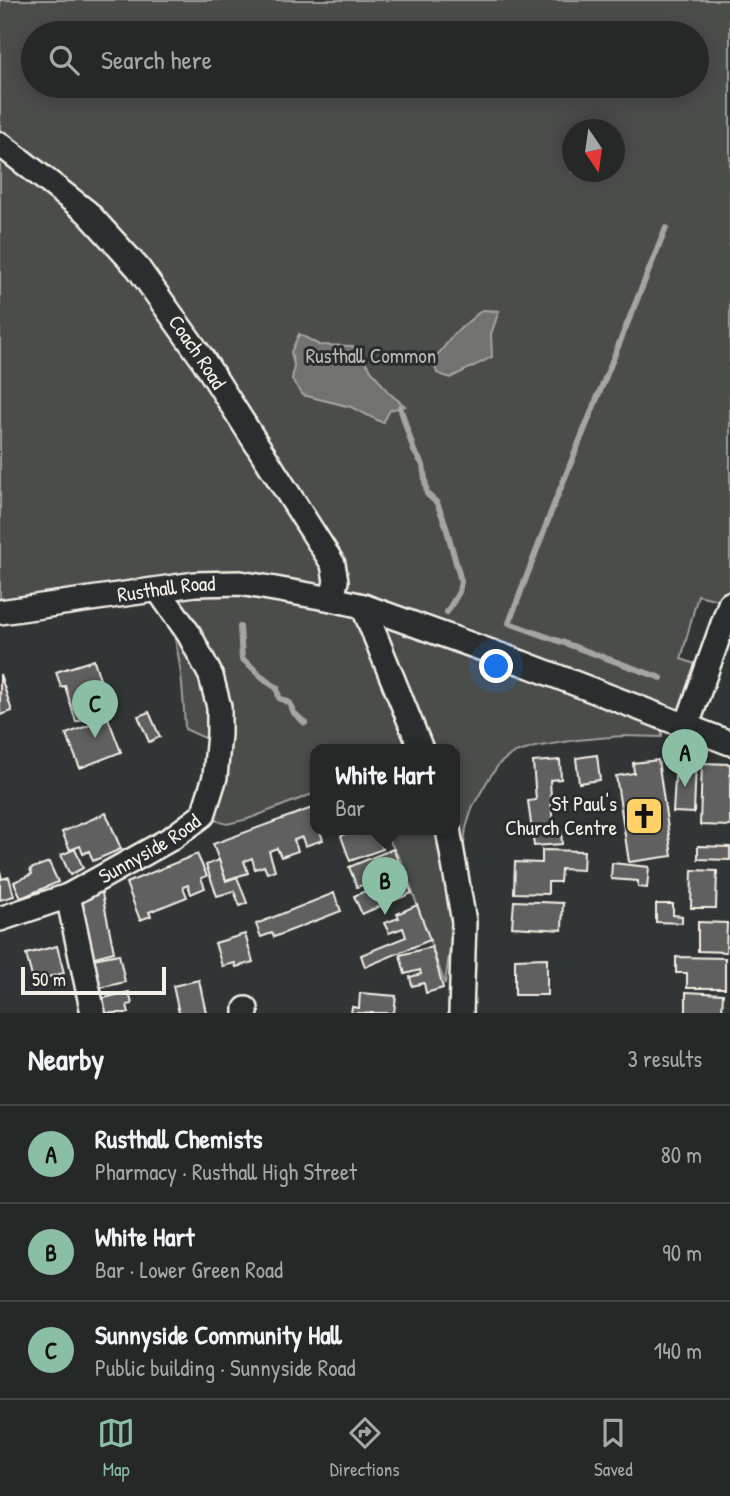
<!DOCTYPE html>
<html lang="en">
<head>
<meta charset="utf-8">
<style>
	:root { --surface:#262828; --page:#2e3030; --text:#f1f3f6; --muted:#a4a6a8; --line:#424445; --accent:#8abfa5 }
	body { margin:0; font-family:"Patrick Hand",sans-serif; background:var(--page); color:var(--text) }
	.compass { position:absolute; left:562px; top:119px; width:63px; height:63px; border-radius:50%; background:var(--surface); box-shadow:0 4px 18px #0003; rotate:167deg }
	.scale { position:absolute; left:21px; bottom:18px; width:145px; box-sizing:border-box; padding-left:7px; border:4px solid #f4f1e8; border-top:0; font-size:19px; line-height:24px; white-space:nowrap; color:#f4f1e8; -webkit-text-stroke:5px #2a2d2e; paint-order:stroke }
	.you { position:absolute; left:497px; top:667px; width:24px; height:24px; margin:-18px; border:5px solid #fff; border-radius:50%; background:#1a73e8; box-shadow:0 0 0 10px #1a73e833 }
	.badge { display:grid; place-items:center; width:46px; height:46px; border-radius:50%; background:var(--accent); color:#111; font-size:23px; font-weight:700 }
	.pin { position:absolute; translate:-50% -58px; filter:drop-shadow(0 2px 4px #0008) }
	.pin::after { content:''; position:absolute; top:37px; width:24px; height:21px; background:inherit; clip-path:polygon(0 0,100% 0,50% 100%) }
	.popup { position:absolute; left:310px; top:744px; width:150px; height:91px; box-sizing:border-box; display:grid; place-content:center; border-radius:14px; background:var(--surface); filter:drop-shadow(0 2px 5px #0005); font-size:23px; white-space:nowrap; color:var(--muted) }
	.popup b { font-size:26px; color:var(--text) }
	.popup::after { content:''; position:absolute; left:50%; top:100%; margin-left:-14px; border:14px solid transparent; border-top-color:var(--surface) }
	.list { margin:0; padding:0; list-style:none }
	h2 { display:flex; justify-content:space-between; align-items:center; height:91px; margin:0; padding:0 28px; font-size:30px }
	h2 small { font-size:23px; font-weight:400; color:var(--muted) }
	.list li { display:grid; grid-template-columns:46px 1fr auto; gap:21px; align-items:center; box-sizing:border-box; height:98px; padding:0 28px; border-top:2px solid var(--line) }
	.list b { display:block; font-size:26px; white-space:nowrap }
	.list p { margin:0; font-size:23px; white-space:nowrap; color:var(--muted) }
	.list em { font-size:23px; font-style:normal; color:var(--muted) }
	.icon { flex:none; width:38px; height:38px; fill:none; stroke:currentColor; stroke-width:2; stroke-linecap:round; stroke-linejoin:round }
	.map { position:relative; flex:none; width:730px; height:1013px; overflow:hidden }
	.search { position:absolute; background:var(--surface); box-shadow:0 4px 18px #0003; left:21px; right:21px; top:21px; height:77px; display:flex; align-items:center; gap:18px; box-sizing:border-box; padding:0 24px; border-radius:38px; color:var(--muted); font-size:26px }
	.sheet { height:385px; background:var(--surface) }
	nav { display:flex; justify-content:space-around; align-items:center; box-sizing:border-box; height:98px; border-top:2px solid var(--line); background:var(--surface); font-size:19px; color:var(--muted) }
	nav a { display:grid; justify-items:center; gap:4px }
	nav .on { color:var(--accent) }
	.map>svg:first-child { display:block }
	.green { fill:#4b4d4c; stroke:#a09f9a; stroke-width:2; fill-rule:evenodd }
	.water { fill:#727370; stroke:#a6a5a0; stroke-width:2 }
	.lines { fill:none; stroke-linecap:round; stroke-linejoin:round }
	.stream { stroke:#a6a5a0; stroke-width:6 }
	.building { fill:#5f605f; stroke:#f4f1e8; stroke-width:2 }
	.minor-casing { stroke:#f4f1e8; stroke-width:28 }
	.minor { stroke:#2a2d2e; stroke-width:23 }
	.labels { text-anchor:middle; stroke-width:6; stroke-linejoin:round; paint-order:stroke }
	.street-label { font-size:21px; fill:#f4f1e8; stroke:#2a2d2e }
	.park-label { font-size:21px; fill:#b9b8b1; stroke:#2a2d2e }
	.poi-label { font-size:21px; fill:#f4f1e8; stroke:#2a2d2e; text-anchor:end }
</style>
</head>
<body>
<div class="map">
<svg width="730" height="1013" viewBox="0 0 730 1013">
	<rect width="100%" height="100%" fill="#323535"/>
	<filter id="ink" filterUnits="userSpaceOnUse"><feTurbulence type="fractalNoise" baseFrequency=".0143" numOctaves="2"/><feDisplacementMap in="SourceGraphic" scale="14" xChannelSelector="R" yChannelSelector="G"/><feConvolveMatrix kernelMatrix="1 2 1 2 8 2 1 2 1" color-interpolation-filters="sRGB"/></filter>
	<g filter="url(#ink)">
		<path class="green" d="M0,0H730V603L698,595L681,659L707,668L688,724L639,719L662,732V737L622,736L577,740L535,747L512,754L499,764L488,780L473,806L466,828L445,984L403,865L383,829H455V749H315V793L248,819L227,824L209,818L216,743L185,729C183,687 180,630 157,594L0,606ZM33,33H697V86H33ZM572,130H614V172H572Z"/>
		<g class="water">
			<polygon points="482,310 499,311 491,334 492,357 450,378 437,373 433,361 455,333"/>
			<polygon points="299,334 319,345 353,346 389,393 405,406 390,410 383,423 351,407 303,395 292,380 294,365 291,352"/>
		</g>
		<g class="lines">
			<g class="stream">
				<polyline points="400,407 414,451 423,465 427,494 437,503 445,523 461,581 459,592 447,612"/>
				<path d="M240,627L242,659C255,668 263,681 277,688L279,698L290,703L294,713L305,723"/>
				<polyline points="661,678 509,623 553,507 666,228"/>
			</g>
		</g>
		<g class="building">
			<polygon points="94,660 102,686 91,690 101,714 76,722 65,686 61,687 56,672"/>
			<polygon points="0,674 12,711 0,715"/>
			<polygon points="149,712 160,737 149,742 138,716"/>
			<polygon points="108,718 121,752 80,768 66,734"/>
			<polygon points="597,755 600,780 579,783 576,758"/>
			<polygon points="560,760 561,779 550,780 553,831 561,830 562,844 534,846 528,801 536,800 533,762"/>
			<polygon points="658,760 672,856 629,862 616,776 634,773 633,763"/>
			<polygon points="676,761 696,762 694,813 673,812"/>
			<polygon points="702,763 730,764 730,826 700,825"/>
			<polygon points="315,807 315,829 319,829 323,840 305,846 302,837 294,840 298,851 281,857 277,848 269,851 275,870 267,873 264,866 255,869 252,858 244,861 248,873 226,880 213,844"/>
			<polygon points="106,813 121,849 93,861 89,851 83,854 80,846 70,850 62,832"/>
			<polygon points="343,829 376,829 383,849 350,861 341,836 345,834"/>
			<polygon points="698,846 730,847 730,860 698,859"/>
			<polygon points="75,849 83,868 70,875 61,855"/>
			<polygon points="393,849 412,893 362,914 354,896 370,889 368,883 357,887 349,867"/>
			<polygon points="542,850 584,851 583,870 561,869 560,882 548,882 548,894 514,893 515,862 542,863"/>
			<polygon points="197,854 207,876 201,878 205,888 191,894 188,885 183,887 187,897 149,912 151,916 140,920 126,883"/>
			<polygon points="219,860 226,881 237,877 247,903 240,906 234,891 217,896 206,865"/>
			<polygon points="49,862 58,882 21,898 14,882 32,874 30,869"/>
			<polygon points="612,863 649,867 647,888 638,887 638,881 611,879"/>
			<polygon points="692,870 717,871 716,908 691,908"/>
			<polygon points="0,871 2,879 9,877 14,896 0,900"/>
			<polygon points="101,889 114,952 87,959 73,895"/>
			<polygon points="334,893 341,911 274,937 272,933 261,937 256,924"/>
			<polygon points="514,901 563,903 562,930 512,927"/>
			<polygon points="656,904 673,904 673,915 682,916 682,923 656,922"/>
			<polygon points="417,905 430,940 365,967 361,955 406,937 403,928 389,933 384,923 399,918 397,914"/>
			<polygon points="698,922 727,923 726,952 698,951"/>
			<polygon points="245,934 253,962 236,967 235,963 222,966 215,943"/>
			<polygon points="57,946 64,973 33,981 26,954"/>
			<polygon points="432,947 443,988 426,993 424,983 412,986 410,977 421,974 420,970 405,974 400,955"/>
			<polygon points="119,954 125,982 99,988 93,959"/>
			<polygon points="676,957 725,958 725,988 687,988 687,973 676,973"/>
			<polygon points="547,958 547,995 515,995 515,959"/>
			<polygon points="199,980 206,1013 179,1013 173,986"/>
			<polygon points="129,992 132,1004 127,1005 129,1013 103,1013 100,999"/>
			<polygon points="686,992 723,994 722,1013 686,1013"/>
			<polygon points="360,993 396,996 394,1013 351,1013 352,1007 359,1008"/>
		</g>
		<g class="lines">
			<defs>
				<g id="minor">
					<path id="s1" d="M0,144L87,212L138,268L202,358L333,564L336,581L332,599"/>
					<polyline points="363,606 421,749"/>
					<path id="s2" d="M0,612L195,584L240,583L332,599L363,606L522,663L730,743"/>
					<polyline points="687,725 730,604"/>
					<polyline points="448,829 464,922 461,1013"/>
					<polyline points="68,896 93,1013"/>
					<path id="s3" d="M0,919L68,896L172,838L203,815L215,777L219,734V707L211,676L189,634L159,591"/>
					<polyline points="246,1009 246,1013"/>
				</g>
			</defs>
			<use href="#minor" class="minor-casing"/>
			<use href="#minor" class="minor"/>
		</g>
	</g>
	<defs>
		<symbol id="church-square" viewBox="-11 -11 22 22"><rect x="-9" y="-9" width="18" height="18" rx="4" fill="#ffd166" stroke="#2a2d2e"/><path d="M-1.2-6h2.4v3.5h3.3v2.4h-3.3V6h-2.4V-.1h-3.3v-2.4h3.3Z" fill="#111"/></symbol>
	</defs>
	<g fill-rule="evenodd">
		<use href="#church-square" x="622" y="794" width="44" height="44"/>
	</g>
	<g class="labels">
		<g class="street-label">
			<text dy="7" stroke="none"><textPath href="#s1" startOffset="289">Coach Road</textPath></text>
			<text dy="7" stroke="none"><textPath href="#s2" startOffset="168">Rusthall Road</textPath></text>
			<text dy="7" stroke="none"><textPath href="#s3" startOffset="166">Sunnyside Road</textPath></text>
		</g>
		<g class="park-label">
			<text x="371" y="363">Rusthall Common</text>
		</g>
		<g class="poi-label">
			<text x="617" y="811">St Paul's<tspan x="617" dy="24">Church Centre</tspan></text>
		</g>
	</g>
</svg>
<svg class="compass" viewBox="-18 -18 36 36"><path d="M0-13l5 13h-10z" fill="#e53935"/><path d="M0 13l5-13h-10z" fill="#a4a6a8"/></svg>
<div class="scale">50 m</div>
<div class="you"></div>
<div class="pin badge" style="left:685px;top:787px">A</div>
<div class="pin badge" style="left:385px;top:915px">B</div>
<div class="popup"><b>White Hart</b>Bar</div>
<div class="pin badge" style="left:95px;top:738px">C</div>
<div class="search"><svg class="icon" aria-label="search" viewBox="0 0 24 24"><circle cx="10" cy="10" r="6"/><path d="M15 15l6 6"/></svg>Search here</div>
</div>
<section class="sheet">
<h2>Nearby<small>3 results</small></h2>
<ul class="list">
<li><span class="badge">A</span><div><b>Rusthall Chemists</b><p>Pharmacy · Rusthall High Street</p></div><em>80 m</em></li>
<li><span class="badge">B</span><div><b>White Hart</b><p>Bar · Lower Green Road</p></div><em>90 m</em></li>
<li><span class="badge">C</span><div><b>Sunnyside Community Hall</b><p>Public building · Sunnyside Road</p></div><em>140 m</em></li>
</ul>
</section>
<nav>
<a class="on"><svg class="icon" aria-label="map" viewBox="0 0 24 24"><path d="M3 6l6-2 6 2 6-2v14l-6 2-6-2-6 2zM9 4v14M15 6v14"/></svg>Map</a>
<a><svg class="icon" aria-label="directions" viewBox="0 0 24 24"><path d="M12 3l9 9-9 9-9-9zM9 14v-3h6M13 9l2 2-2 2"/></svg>Directions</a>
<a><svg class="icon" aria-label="saved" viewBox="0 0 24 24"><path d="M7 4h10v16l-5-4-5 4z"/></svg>Saved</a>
</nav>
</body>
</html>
